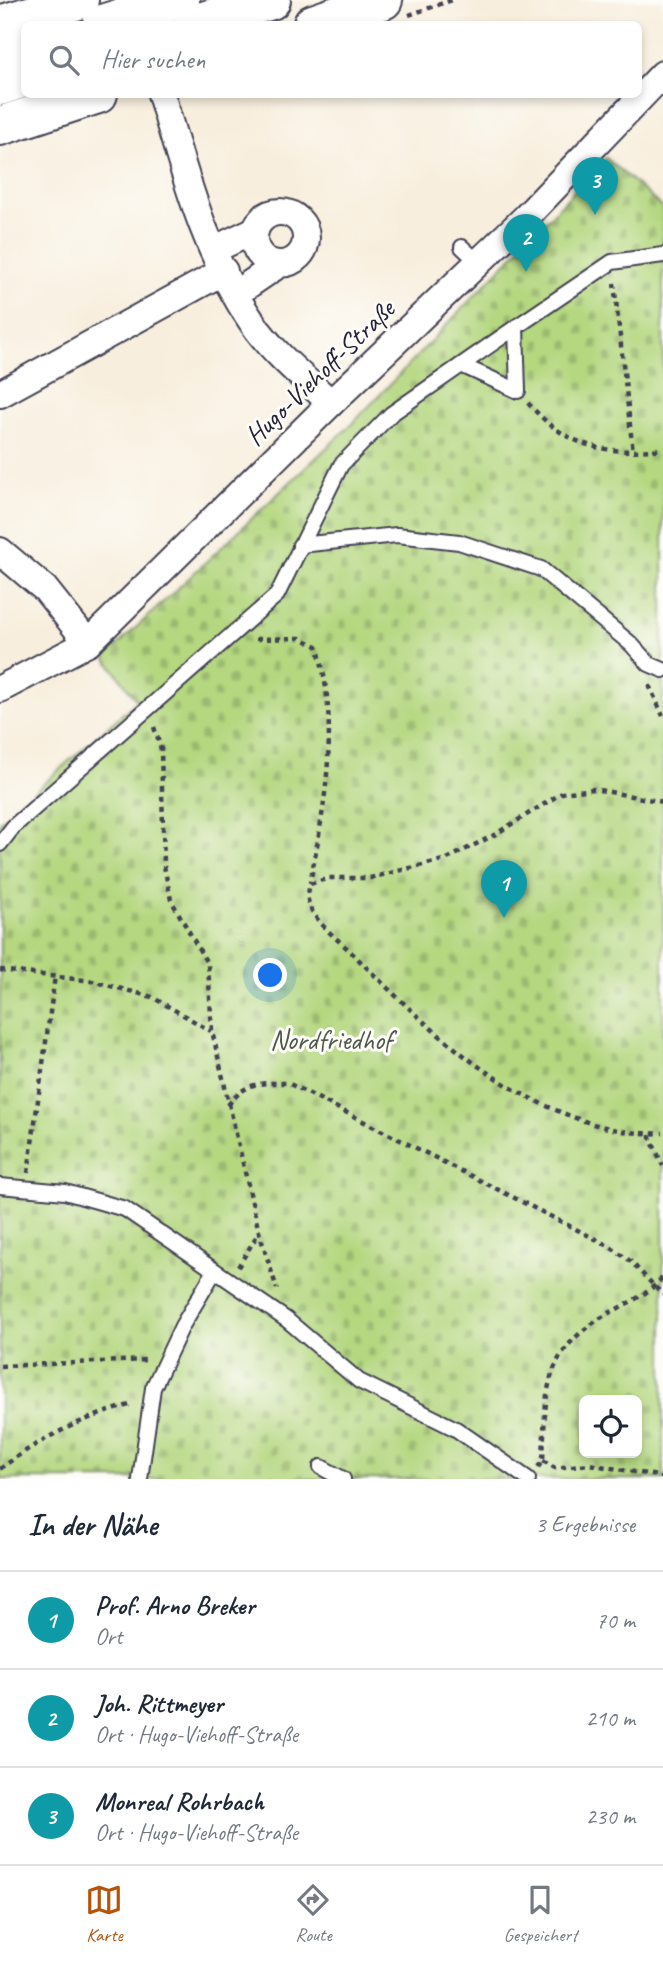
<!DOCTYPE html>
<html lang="de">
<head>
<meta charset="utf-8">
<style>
	:root { --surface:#fff; --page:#f6f6f7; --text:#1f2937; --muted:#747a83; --line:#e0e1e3; --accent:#b45309 }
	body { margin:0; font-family:Caveat,sans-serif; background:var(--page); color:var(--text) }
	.controls { position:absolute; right:21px; bottom:21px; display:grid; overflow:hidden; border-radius:10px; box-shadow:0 4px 10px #0003 }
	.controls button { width:63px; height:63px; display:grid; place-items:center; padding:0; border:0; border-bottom:2px solid var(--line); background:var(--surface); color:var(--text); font:35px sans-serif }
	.you { position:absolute; left:271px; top:976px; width:24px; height:24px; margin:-18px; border:5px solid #fff; border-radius:50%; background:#1a73e8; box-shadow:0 0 0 10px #1a73e833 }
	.badge { display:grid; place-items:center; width:46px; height:46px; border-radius:50%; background:var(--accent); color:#fff; font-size:23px; font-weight:700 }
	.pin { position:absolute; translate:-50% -58px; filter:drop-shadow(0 2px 4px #0008) }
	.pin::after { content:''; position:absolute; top:37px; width:24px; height:21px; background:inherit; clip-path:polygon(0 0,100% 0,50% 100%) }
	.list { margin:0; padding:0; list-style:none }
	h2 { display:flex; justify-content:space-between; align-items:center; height:91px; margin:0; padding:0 28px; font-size:30px }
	h2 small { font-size:23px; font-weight:400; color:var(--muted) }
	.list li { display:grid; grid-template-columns:46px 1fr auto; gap:21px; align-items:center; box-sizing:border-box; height:98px; padding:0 28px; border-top:2px solid var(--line) }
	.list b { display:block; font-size:26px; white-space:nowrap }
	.list p { margin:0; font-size:23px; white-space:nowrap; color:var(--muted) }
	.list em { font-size:23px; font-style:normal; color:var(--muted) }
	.icon { flex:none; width:38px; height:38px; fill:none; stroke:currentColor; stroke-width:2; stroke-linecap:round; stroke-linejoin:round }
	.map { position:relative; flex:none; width:663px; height:1479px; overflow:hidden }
	.search { position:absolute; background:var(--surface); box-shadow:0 4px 10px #0003; left:21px; right:21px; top:21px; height:77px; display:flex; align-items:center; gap:18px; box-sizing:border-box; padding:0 24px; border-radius:10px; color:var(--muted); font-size:26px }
	.sheet { height:385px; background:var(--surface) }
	nav { display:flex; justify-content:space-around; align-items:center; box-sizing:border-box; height:98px; border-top:2px solid var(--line); background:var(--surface); font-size:19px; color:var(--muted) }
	nav a { display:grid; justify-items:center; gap:4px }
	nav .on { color:var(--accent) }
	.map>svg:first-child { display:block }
	.cemetery { fill:url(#cemetery-stones); stroke:#6b7c5d; stroke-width:2; fill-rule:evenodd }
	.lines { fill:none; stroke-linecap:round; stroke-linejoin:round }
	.lane-casing { stroke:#424153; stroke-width:18 }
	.street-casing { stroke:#424153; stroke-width:30 }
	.primary-casing { stroke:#424153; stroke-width:42 }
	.path { stroke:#424153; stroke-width:4.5; stroke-dasharray:5 5; stroke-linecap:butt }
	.lane { stroke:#fff; stroke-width:14 }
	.street { stroke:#fff; stroke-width:26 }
	.primary { stroke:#fff; stroke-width:38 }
	.labels { text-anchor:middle; stroke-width:6; stroke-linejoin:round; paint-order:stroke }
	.street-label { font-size:28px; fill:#22223b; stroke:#fdfcf7 }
	.park-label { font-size:28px; fill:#4e584f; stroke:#fdfcf7 }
</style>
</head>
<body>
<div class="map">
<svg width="663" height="1479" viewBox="0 0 663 1479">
	<defs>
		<pattern id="cemetery-stones" width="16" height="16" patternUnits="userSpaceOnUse" patternTransform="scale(1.75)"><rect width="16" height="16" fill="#b4d77f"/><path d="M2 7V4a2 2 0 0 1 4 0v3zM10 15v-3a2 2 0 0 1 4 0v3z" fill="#9ab86f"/></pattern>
	</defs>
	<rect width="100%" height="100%" fill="#fdfcf7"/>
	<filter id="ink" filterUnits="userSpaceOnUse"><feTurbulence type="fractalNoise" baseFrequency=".0143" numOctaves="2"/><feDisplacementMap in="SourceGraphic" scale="14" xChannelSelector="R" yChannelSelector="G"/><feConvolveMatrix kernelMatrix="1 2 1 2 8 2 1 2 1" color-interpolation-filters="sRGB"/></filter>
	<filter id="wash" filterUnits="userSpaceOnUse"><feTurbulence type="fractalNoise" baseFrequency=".00686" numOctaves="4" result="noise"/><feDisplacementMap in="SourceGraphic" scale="28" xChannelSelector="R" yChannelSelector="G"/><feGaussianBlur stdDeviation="1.57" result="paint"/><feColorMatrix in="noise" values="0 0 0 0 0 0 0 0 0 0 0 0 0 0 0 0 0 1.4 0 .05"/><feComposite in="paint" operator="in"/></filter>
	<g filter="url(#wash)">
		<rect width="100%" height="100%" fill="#f8eedd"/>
		<path class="cemetery" d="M606,158L663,208V1479H0V822L137,701L105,657L354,422ZM584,1400H637V1453H584Z"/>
	</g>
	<g filter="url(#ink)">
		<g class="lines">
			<defs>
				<g id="lane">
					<polyline points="462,247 478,262"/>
					<polyline points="516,327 612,262 663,255"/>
					<polyline points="300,545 397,535 459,542 541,569 631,644 649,664 663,670"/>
					<polyline points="0,844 14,826 277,595 341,465 391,414 516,327 518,391 461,365"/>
					<polyline points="0,1186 65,1192 125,1209 287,1320 359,1381 456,1429 528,1479"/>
					<polyline points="321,1467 343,1479"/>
					<polyline points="140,1479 153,1388 182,1326 214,1272"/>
				</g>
				<g id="street">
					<path d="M161,94C185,174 204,252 252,322C273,353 304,378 331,403"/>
					<circle cx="280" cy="238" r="26"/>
					<polyline points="213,250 255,230"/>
					<polyline points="235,294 279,264"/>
					<polyline points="0,394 224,271"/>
					<polyline points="0,551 45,589 88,643"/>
					<polyline points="0,689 88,643 331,403 526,217 663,74"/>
				</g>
				<g id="primary">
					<polyline points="102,24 180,0"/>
					<polyline points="194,24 271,0"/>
					<polyline points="313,24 383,0"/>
					<polyline points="0,25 79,0"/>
					<polyline points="0,57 24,49"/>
					<polyline points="0,86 24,78"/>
					<polyline points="0,126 98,94"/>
				</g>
			</defs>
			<use href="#lane" class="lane-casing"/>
			<use href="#street" class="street-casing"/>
			<use href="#primary" class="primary-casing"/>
			<g class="path">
				<polyline points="409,15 452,0"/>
				<polyline points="614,283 633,452"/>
				<path d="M528,403C567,448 606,455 663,449"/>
				<path d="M256,639L300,638L317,646C340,723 325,806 310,883"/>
				<polyline points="649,685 663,716"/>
				<polyline points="154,727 161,749 164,866 171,900 208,965 212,1031 259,1232 277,1289"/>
				<path d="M663,802L594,789L562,793L494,835L447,859L370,878H329L310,884C309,889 307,896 308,900C312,921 338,939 352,953C408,1008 468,1069 540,1103C579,1121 620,1136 663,1133"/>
				<polyline points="0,970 92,981 152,997 211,1031"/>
				<path d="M228,1105C247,1081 259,1083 288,1083L607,1245L629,1260L663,1295"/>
				<polyline points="649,1135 663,1166"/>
				<polyline points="28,1173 55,976"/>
				<polyline points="238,1267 259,1232"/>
				<polyline points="0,1366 146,1360"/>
				<polyline points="543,1461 555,1468 589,1464 663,1477"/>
				<path d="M538,1467L543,1461C546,1391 541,1352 609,1313C628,1303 649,1294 663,1277"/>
				<path d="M0,1469C40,1438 84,1417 133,1404"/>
			</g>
			<use href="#lane" class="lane"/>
			<use href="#street" class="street"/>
			<use href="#primary" class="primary"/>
		</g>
	</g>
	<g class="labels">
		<g class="street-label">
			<text transform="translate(319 372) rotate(-44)" y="10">Hugo-Viehoff-Straße</text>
		</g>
		<g class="park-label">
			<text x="331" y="1049">Nordfriedhof</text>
		</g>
	</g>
</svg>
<div class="controls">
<button><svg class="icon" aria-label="locate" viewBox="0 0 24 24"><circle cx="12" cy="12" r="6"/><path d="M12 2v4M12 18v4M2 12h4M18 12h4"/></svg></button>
</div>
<div class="you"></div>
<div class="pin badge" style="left:504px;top:918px;background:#0f9aa8">1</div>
<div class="pin badge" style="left:526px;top:272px;background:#0f9aa8">2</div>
<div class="pin badge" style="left:595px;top:215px;background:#0f9aa8">3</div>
<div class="search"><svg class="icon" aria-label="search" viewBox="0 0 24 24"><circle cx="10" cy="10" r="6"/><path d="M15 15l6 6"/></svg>Hier suchen</div>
</div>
<section class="sheet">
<h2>In der Nähe<small>3 Ergebnisse</small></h2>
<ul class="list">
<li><span class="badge" style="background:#0f9aa8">1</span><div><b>Prof. Arno Breker</b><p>Ort</p></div><em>70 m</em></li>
<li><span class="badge" style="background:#0f9aa8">2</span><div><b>Joh. Rittmeyer</b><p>Ort · Hugo-Viehoff-Straße</p></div><em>210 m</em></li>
<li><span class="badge" style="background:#0f9aa8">3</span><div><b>Monreal Rohrbach</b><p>Ort · Hugo-Viehoff-Straße</p></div><em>230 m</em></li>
</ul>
</section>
<nav>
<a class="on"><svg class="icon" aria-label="map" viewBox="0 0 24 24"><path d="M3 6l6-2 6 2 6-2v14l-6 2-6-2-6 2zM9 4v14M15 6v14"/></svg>Karte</a>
<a><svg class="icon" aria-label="directions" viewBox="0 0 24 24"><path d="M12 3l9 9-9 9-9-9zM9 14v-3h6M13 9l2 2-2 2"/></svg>Route</a>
<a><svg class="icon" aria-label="saved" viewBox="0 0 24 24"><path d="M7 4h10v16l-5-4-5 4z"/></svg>Gespeichert</a>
</nav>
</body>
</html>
